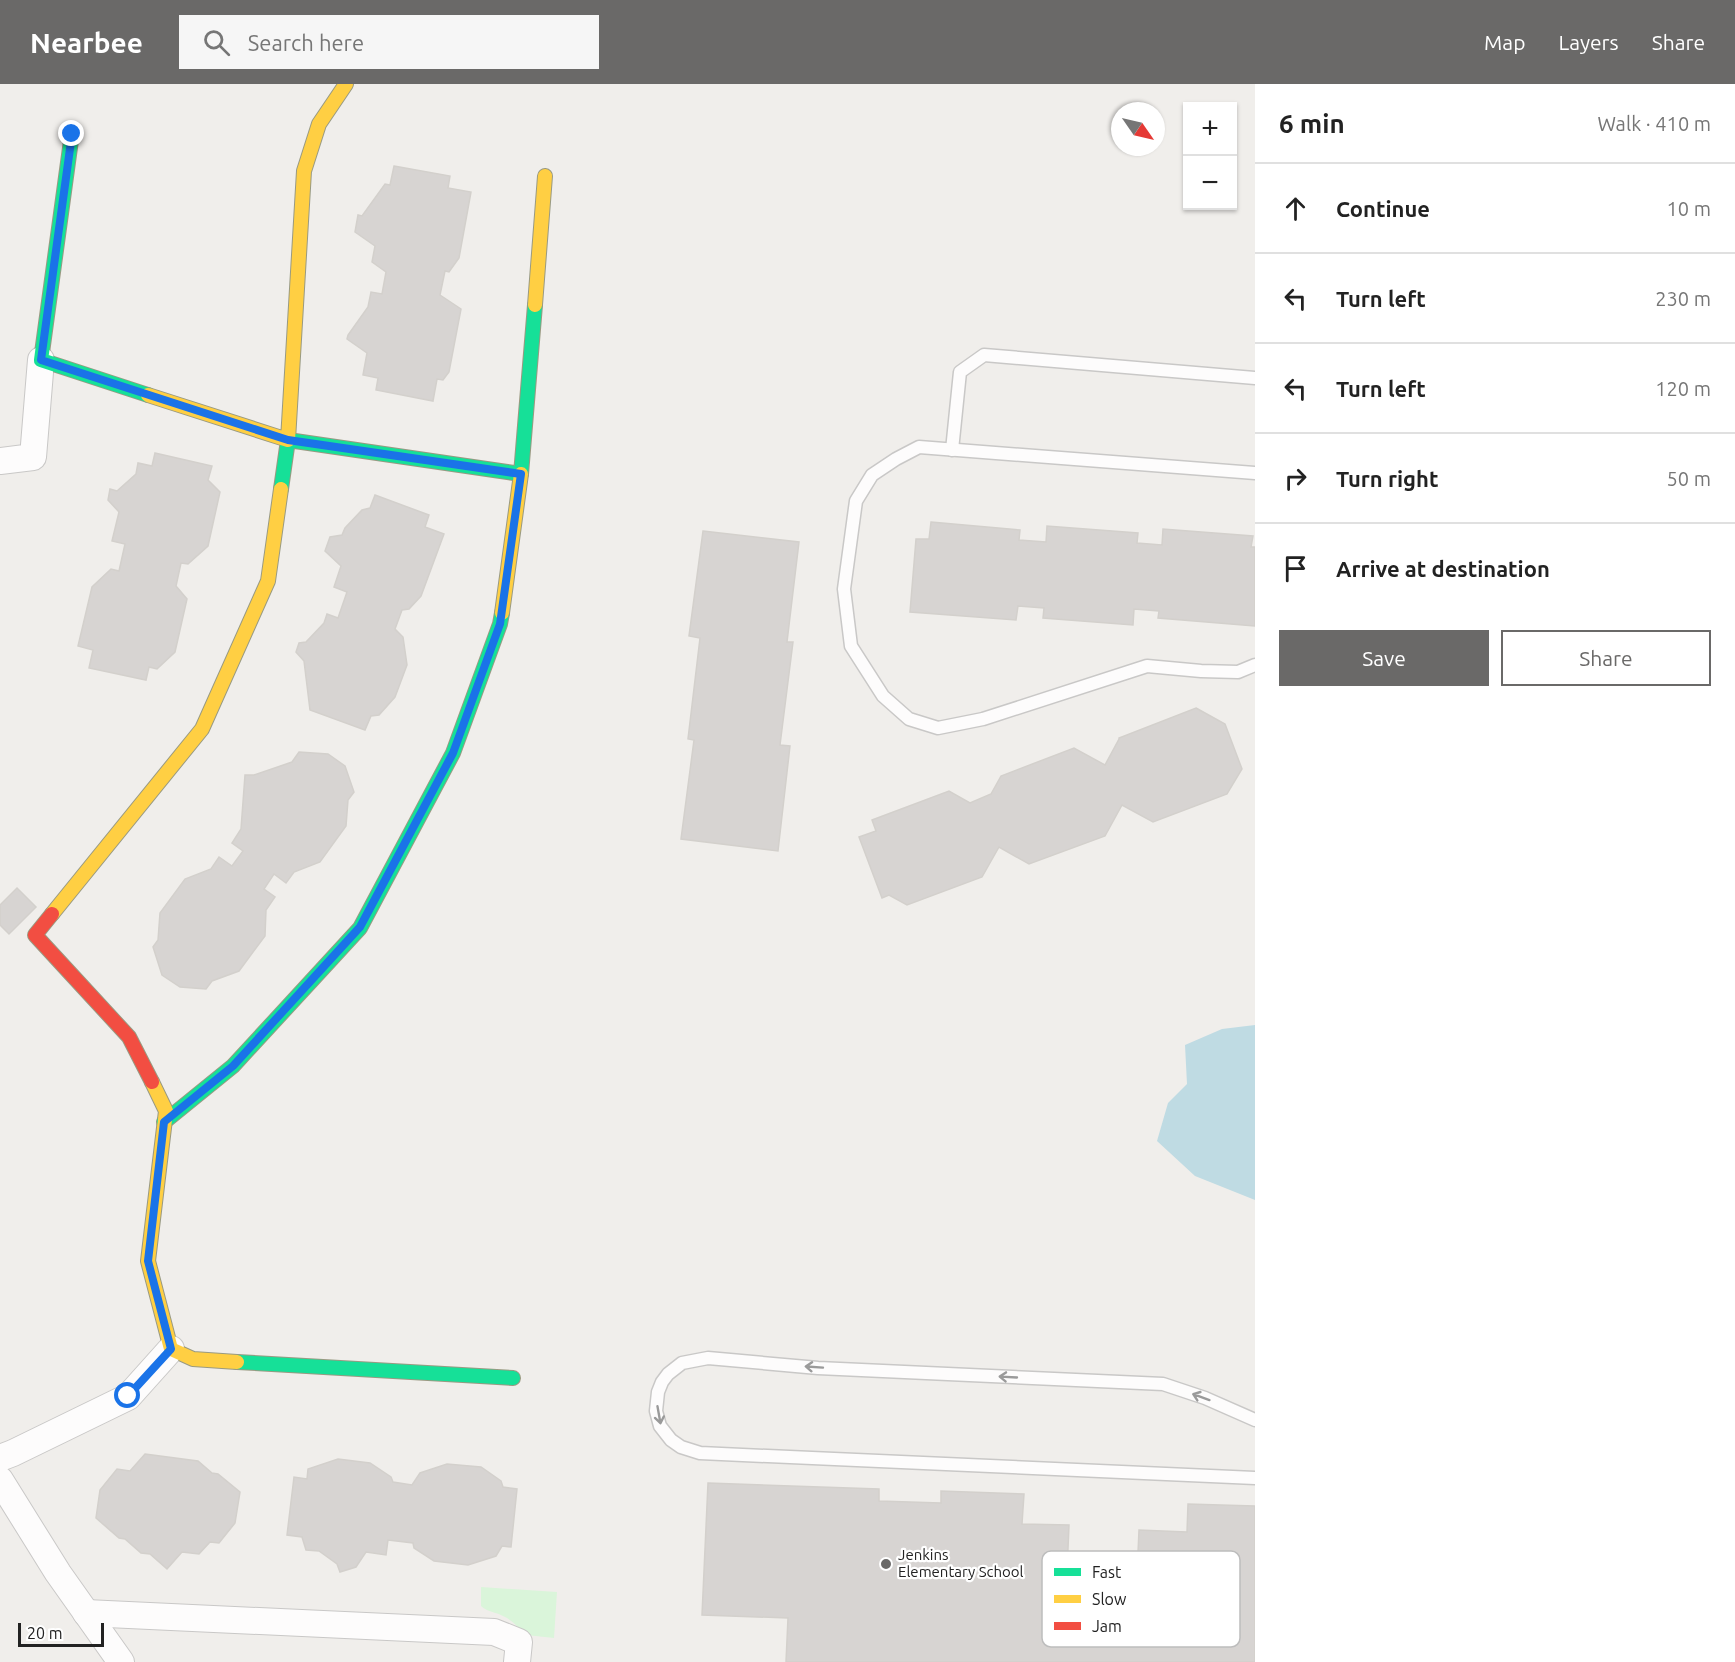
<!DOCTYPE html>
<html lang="en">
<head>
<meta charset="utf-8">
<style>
	:root { --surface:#fff; --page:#f6f6f6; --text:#222; --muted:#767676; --line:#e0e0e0; --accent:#6a6968 }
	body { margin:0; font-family:Ubuntu,sans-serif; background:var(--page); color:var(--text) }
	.controls { position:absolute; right:18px; top:18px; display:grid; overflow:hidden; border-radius:0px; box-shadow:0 2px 4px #0004 }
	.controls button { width:54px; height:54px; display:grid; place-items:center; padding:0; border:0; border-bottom:2px solid var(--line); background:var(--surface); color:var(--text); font:30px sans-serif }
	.compass { position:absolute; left:1111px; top:18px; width:54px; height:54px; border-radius:50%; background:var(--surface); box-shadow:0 2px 4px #0004; rotate:124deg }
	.scale { position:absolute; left:18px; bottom:15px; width:86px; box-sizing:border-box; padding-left:6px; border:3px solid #222; border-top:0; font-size:16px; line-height:21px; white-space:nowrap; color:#222; -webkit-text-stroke:4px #fff; paint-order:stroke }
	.stop { position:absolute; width:18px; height:18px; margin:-14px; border:4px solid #1a73e8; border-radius:50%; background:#fff }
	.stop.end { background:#1a73e8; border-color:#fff; box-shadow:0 2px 6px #0008 }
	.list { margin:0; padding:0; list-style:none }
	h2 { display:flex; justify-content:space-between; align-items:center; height:78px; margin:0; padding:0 24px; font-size:26px }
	h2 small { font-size:20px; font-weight:400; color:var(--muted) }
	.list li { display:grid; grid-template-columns:39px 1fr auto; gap:18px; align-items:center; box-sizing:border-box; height:90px; padding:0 24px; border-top:2px solid var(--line) }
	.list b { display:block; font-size:22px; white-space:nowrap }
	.list em { font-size:20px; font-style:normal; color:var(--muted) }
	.actions { display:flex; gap:12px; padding:18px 24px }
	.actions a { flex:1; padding:14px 0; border:2px solid var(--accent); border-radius:0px; text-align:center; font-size:21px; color:var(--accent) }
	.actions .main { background:var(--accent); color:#fff }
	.icon { flex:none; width:33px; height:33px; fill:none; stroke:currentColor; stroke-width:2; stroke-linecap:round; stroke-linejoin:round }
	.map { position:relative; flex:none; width:1255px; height:1578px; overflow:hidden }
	header { display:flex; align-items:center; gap:36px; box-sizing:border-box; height:84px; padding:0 30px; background:var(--accent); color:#fff }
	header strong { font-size:28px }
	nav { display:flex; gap:33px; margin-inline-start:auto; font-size:21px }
	.search { width:420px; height:54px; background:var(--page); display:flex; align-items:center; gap:15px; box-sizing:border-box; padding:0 21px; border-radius:0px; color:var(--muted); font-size:22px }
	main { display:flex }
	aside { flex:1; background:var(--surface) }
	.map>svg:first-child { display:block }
	.park { fill:#daf5da }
	.water { fill:#bfdbe3 }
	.building { fill:#d7d4d2; stroke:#d3d0cc; stroke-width:1.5 }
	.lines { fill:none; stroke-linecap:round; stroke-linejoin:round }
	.lane-casing { stroke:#c9c8c7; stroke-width:15 }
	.street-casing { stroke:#c9c8c7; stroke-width:28 }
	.fast-casing { stroke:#999a82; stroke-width:16 }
	.slow-casing { stroke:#999a82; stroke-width:16 }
	.jam-casing { stroke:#999a82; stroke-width:16 }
	.lane { stroke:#fdfcfc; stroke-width:12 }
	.street { stroke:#fdfcfc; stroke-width:26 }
	.fast { stroke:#16e098; stroke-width:14 }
	.slow { stroke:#ffcf43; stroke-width:14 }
	.jam { stroke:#f24e42; stroke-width:14 }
	.oneway { stroke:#9a9a9a }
	.route { stroke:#1a73e8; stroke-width:8 }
	.poi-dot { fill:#6a6968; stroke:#fff; stroke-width:2 }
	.labels { text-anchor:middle; stroke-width:4.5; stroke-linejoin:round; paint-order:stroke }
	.poi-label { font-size:15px; fill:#222; stroke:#fff; text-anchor:start }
	.key { fill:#fff; stroke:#bdbdbd; stroke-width:1.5 }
	.key-label { font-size:16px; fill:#222 }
</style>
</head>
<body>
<header>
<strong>Nearbee</strong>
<div class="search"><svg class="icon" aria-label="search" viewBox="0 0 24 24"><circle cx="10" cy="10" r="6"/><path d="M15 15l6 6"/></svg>Search here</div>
<nav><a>Map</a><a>Layers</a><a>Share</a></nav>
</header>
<main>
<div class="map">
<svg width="1255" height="1578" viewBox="0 0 1255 1578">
	<rect width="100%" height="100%" fill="#f0eeeb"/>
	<path class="park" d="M481,1503L557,1508L554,1554L526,1551C519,1544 512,1536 503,1532C496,1528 487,1528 481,1522Z"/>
	<polygon class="water" points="1255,941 1255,1116 1195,1092 1157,1057 1168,1019 1187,1000 1185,961 1222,945"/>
	<g class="building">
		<polygon points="394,82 450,92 448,104 471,108 459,174 449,188 445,187 440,211 461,225 449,288 443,296 437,295 433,317 376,306 378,294 363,291 367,269 347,255 348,251 368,223 371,208 382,210 386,188 372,178 375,162 355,148 358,131 362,132 385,100 390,101"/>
		<polygon points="155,369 212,382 208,396 220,408 208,462 188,480 181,479 176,502 187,515 175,568 157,585 149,583 146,596 89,584 93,566 78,562 92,503 111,485 119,487 125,460 112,457 119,428 108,416 110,405 117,407 136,390 138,379 152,382"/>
		<polygon points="375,411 429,431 425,443 444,450 421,512 409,525 402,526 395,545 403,553 407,581 395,613 379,631 371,632 365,646 310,626 304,577 296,568 299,559 306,558 324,539 327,530 338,534 347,508 334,503 341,482 325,467 330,453 342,451 345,444 362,426 370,424"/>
		<polygon points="931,438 1020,446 1019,456 1046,458 1047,442 1138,449 1137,459 1162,461 1163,445 1253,452 1251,463 1255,463 1255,542 1158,534 1159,527 1134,525 1133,541 1043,534 1044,524 1018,522 1016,536 910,528 916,455 929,455"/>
		<polygon points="703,447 799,458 787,558 793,558 780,661 790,662 778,767 681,755 694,656 688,655 700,554 689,552"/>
		<polygon points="1196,624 1225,640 1242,685 1227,710 1153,738 1122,721 1105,752 1029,780 999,763 982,793 907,821 889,811 882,814 859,753 876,747 872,736 949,707 970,719 991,710 1001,692 1074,664 1105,681 1119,655 1119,654"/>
		<polygon points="299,668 328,670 345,682 354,708 348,716 346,742 320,778 294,788 286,799 274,790 264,805 275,813 266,826 265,852 239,887 212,897 206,905 180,903 162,891 153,863 158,856 160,829 185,795 211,785 219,773 232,782 243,767 232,759 241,745 245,691 254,691 292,678"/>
		<polygon points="17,804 36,823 9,850 0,841 0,821"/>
		<polygon points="145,1370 198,1377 212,1389 218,1390 240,1408 235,1439 219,1459 210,1458 199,1470 182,1468 167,1485 150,1470 141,1469 125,1455 119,1454 96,1434 100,1406 117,1385 130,1387"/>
		<polygon points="338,1375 370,1379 391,1393 393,1398 412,1401 420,1389 447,1380 481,1383 501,1397 503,1403 517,1405 511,1463 502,1462 496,1472 468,1481 434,1477 414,1464 413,1459 388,1456 386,1471 366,1468 356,1483 340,1488 337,1480 319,1467 306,1466 302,1453 287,1451 294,1393 307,1395 308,1385"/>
		<polygon points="708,1399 879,1405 879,1417 941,1419 941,1407 1024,1410 1022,1440 1069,1441 1066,1511 1136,1514 1139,1446 1187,1448 1188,1420 1255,1422 1255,1578 786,1578 788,1534 702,1531"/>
	</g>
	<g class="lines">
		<defs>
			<g id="lane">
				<polyline points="952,366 960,288 984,271 1255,294"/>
				<polyline points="1255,389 919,363 896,375 872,391 856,417 844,505 851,562 883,612 909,635 938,644 983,635 1147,582 1201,587 1238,588 1255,581"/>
				<polyline points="1255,1336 1205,1314 1163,1300 818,1284 708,1274 682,1279 668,1290 662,1298 658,1308 656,1327 660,1342 671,1356 681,1363 700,1369 1255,1394"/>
			</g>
			<g id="street">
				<polyline points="0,377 33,373 41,276"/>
				<polyline points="0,1374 13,1369 128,1313 171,1265"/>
				<polyline points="0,1396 58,1489 121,1578"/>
				<polyline points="86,1529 494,1548 519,1558 517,1578"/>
			</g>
			<g id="fast">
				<polyline points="72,49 41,276 148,311"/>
				<polyline points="281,405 288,356 521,390 535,221"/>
				<polyline points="164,1038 233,982 360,844 453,669 500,540 502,529"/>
				<polyline points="237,1278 513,1294"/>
			</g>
			<g id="slow">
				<polyline points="535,221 545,92"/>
				<polyline points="148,311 288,356 304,87 319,40 346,0"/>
				<polyline points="502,529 521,390"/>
				<polyline points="52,830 202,645 268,497 281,405"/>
				<polyline points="152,998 166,1027 148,1177 171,1265 193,1275 237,1278"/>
			</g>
			<polyline id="jam" points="52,830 35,851 129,953 152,998"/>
		</defs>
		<use href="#lane" class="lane-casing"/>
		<use href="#street" class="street-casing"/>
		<use href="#fast" class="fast-casing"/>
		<use href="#slow" class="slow-casing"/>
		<use href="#jam" class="jam-casing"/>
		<use href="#lane" class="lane"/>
		<use href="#street" class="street"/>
		<use href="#fast" class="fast"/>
		<use href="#slow" class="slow"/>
		<use href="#jam" class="jam"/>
	</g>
	<defs><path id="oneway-shaft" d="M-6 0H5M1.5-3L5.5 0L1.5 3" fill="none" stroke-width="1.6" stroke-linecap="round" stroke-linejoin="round" transform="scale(1.5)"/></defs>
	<g class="oneway">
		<use href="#oneway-shaft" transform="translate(814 1283) rotate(-176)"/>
		<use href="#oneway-shaft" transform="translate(1008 1293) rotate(-177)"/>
		<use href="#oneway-shaft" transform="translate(1201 1313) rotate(-160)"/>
		<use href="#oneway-shaft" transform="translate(659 1331) rotate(80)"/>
	</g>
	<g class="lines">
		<polyline class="route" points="72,50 41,276 288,356 521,390 500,540 453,669 360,843 233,982 164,1038 148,1177 171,1265 128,1312"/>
	</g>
	<circle class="poi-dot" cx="886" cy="1480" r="6"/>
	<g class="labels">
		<g class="poi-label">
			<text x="898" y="1476">Jenkins<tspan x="898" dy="17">Elementary School</tspan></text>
		</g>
	</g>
	<rect x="1042" y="1467" width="198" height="96" rx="9" class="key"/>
	<rect x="1054" y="1484" width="27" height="8" fill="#16e098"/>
	<rect x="1054" y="1511" width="27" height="8" fill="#ffcf43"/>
	<rect x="1054" y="1538" width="27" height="8" fill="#f24e42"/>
	<g class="key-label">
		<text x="1092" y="1494">Fast</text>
		<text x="1092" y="1521">Slow</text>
		<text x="1092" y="1548">Jam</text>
	</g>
</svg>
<div class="controls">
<button>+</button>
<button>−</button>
</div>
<svg class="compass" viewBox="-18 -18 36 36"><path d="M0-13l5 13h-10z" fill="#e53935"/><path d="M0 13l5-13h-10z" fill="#767676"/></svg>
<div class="scale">20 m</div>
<div class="stop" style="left:128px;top:1312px"></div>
<div class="stop end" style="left:72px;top:50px"></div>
</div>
<aside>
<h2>6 min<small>Walk · 410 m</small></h2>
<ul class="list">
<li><svg class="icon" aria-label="ahead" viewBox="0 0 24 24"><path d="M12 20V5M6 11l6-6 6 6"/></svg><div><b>Continue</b></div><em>10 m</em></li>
<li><svg class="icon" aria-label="left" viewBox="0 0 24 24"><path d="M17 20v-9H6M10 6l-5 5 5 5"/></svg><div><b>Turn left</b></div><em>230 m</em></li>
<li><svg class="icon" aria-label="left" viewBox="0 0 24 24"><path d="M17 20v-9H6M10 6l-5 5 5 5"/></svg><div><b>Turn left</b></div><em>120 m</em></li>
<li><svg class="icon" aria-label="right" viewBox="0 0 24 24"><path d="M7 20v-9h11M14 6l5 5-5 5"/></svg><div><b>Turn right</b></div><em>50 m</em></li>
<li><svg class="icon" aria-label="arrive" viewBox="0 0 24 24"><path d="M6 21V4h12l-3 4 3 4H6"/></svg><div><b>Arrive at destination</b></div></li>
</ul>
<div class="actions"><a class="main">Save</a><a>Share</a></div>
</aside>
</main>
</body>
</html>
